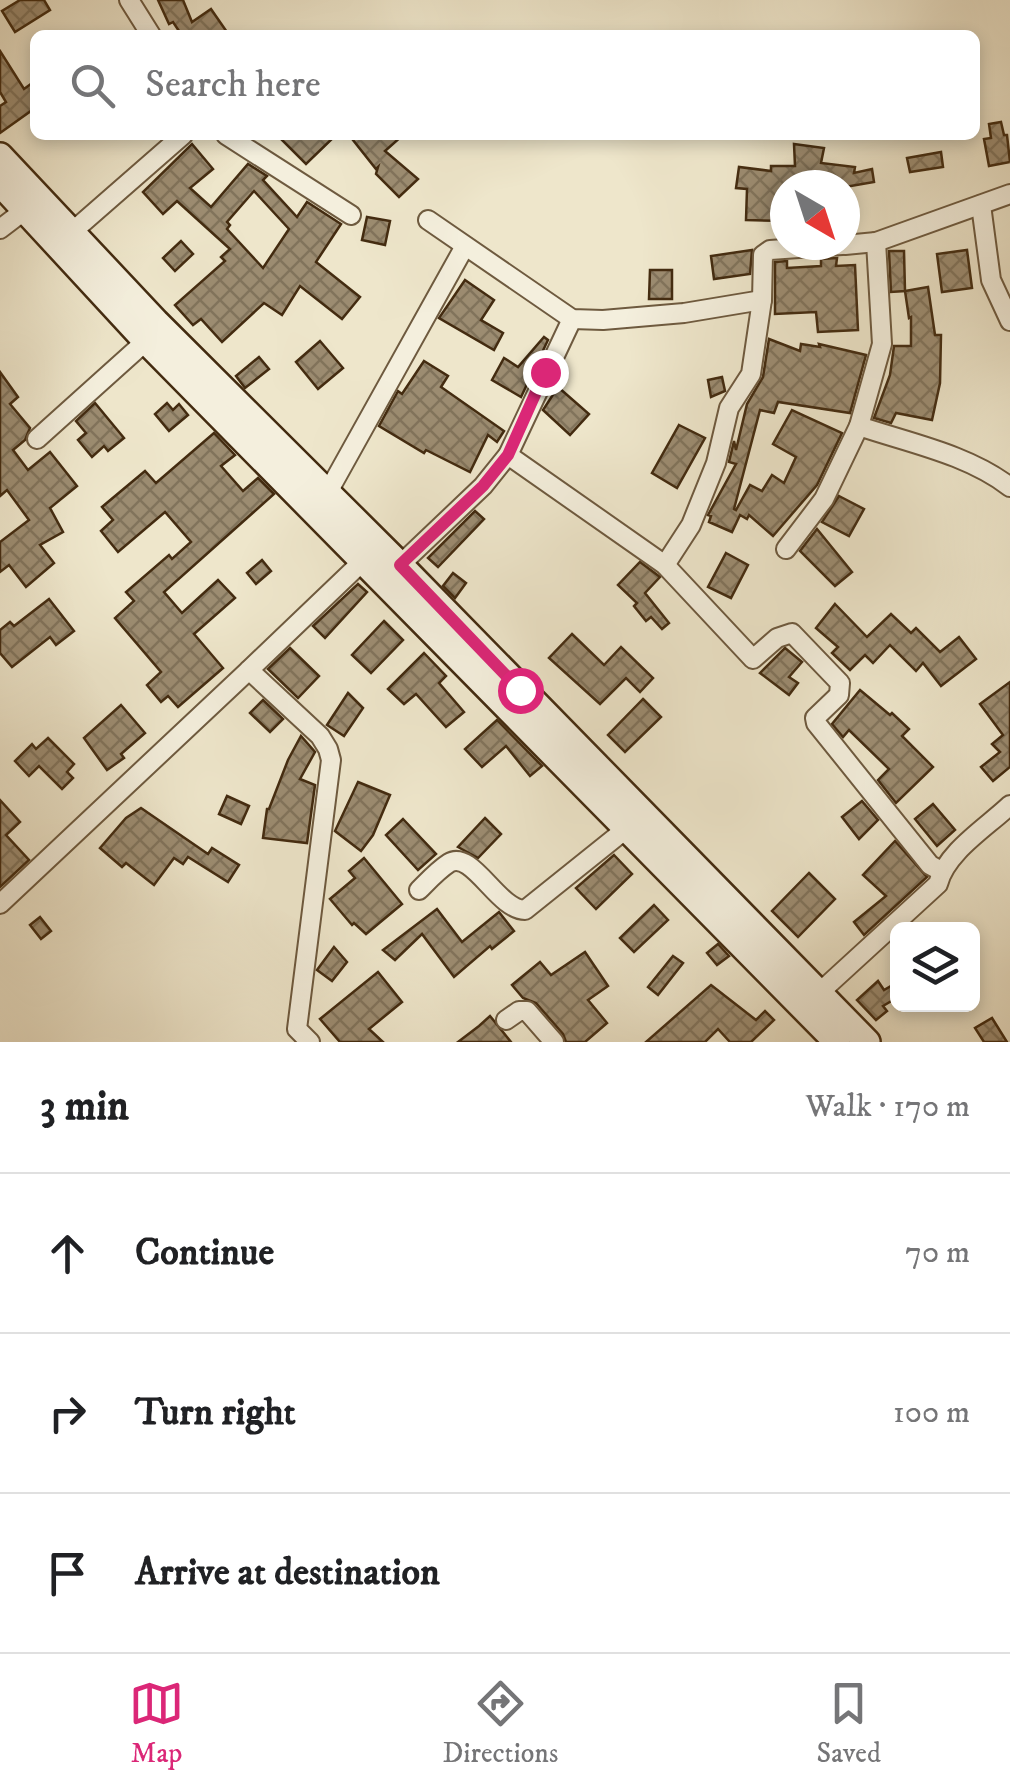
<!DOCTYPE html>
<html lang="en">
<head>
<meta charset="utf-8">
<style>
	:root { --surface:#fff; --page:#f2f2f2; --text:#202124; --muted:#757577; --line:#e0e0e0; --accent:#db2777 }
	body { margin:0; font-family:"IM FELL DW Pica",serif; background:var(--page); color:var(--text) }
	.controls { position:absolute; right:30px; bottom:30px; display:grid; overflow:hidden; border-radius:15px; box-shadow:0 5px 15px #0003 }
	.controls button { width:90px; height:90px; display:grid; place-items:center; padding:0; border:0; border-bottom:2px solid var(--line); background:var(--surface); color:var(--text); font:50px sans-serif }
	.compass { position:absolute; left:770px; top:170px; width:90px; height:90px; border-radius:50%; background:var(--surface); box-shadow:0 5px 15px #0003; rotate:141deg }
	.stop { position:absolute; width:30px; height:30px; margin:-22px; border:8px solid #db2777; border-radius:50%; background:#fff }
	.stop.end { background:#db2777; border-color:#fff; box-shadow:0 2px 10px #0008 }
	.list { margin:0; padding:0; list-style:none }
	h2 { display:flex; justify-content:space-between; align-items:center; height:130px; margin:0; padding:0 40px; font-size:42px }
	h2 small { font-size:32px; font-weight:400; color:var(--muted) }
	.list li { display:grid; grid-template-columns:65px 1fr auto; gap:30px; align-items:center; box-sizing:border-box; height:160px; padding:0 40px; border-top:2px solid var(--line) }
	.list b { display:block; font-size:38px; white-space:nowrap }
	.list em { font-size:32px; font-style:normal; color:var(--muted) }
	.icon { flex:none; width:55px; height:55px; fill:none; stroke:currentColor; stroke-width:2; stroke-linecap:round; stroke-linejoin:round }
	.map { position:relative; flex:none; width:1010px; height:1042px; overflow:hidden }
	.search { position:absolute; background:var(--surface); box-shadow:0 5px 15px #0003; left:30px; right:30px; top:30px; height:110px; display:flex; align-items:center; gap:25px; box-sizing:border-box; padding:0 35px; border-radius:15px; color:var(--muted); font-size:38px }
	.sheet { height:610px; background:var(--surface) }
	nav { display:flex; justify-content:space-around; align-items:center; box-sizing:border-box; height:140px; border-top:2px solid var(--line); background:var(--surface); font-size:28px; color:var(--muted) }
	nav a { display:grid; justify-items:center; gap:5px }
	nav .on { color:var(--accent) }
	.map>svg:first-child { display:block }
	.building { fill:url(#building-cross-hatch); stroke:#432b10; stroke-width:2.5; fill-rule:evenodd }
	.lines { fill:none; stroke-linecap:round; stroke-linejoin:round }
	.street-casing { stroke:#6e5a3f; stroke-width:22 }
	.secondary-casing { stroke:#432b10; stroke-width:30 }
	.street { stroke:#f4efdd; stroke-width:18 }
	.secondary { stroke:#f4efdd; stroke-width:25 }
	.route { stroke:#db2777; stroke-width:12 }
</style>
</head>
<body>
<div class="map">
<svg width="1010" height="1042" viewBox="0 0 1010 1042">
	<defs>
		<pattern id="building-cross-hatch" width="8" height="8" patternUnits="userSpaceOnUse" patternTransform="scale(2.5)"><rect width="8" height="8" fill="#9c8c71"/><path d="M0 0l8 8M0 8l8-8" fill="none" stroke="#81735b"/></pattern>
	</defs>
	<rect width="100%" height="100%" fill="#eee6cb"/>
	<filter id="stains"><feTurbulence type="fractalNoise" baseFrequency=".002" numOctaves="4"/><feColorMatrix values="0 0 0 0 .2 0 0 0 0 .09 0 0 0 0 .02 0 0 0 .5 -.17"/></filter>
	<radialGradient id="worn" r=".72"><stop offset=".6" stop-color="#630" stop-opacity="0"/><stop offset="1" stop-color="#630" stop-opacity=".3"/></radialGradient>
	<g class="building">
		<polygon points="20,0 44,0 50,10 15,32 2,11"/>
		<polygon points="158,0 183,0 192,22 211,9 229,35 173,35 179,31 173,22 169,24"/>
		<polygon points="0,51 24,89 35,81 35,108 0,133 0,106 6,102 0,92"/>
		<polygon points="1001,122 1004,135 1007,135 1010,162 989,166 984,139 991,138 989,124"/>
		<polygon points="277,135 336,135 306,164"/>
		<polygon points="349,135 403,135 385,151 418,179 399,197 376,174 378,167 376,169"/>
		<path d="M192,144L213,169L190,188L211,207L248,164L267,176L263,180L297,217L307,202L341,224L316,262L360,297L342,319L300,286L282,315L264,303L222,342L201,319L193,325L175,305L225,261L221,257L230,249L177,201L163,214L143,192ZM254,191L289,229L263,268L227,229L230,225L227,222Z"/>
		<polygon points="794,144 824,148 821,163 855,167 854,173 872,169 874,182 845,187 785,185 785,221 746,220 747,189 736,188 739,167 771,171 771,166 795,166"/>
		<polygon points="941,152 943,167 910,172 907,158"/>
		<polygon points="367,217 390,221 385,245 362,240"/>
		<polygon points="181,241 193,254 175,271 163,258"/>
		<polygon points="752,250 750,274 714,279 711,256"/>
		<polygon points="967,250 972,288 942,292 937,254"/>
		<polygon points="889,251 904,251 905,291 891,292"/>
		<polygon points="837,258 836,266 855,265 858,330 818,332 816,312 775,314 775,262 787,261 787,268 821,266 821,259"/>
		<polygon points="650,270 672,270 672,299 649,299"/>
		<polygon points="465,280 494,300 481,320 503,333 494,350 439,318"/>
		<polygon points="928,287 935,335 941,335 940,383 932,420 896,413 891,423 874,418 890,375 894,346 911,346 911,317 909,318 905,291"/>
		<polygon points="544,337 548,340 521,397 492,380 504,358 518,367"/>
		<polygon points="769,339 800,351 801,344 820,347 819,344 866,355 850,413 778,402 774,413 760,410 734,509 736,510 750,485 762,491 772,475 784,483 796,457 773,444 792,410 842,433 817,485 773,536 749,515 747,519 740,515 732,532 709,522 711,516 708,515 736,464 729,462 734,441 736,450 747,404 763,377"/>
		<polygon points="320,341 343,368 318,389 296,362"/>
		<polygon points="259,357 269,369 245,388 236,376"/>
		<polygon points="424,361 448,376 441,387 504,431 497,442 488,435 470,472 426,450 424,453 379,426 398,391 402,394"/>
		<polygon points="0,372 18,397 10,404 30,428 25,440 13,450 28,470 50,452 77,486 50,508 63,532 40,545 54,563 26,587 9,565 0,572 0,542 29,520 7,490 0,496"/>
		<polygon points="722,377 725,391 711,397 708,380"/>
		<polygon points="558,387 589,414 570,435 543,410"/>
		<polygon points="95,403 124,438 108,451 104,446 92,457 78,440 86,433 76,421"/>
		<polygon points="167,403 173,410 179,404 188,415 169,431 155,414"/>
		<polygon points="679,425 705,438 677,488 652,473"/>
		<polygon points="214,433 235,455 221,466 243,491 258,478 274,494 164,592 182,613 218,580 235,598 194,634 223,668 178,707 168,696 161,702 147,685 161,672 115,618 134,601 126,592 169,555 172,559 191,542 165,512 118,552 101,531 113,520 102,507 145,471 156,483"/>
		<polygon points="839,496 864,509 849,536 822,522"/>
		<polygon points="475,511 484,519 438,567 428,558"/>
		<polygon points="817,529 852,572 835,586 800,551"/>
		<polygon points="726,553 748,565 731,598 708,587"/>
		<polygon points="262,560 271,571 256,584 247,573"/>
		<polygon points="640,562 660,577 645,593 669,623 662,629 651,617 646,621 634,606 637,603 618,585"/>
		<polygon points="453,573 466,583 455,598 443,586"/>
		<polygon points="358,584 367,592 325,638 313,626"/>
		<polygon points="49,599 74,631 56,645 50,637 12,667 0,653 0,630 10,622 14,626"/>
		<polygon points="835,604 867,637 891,614 911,633 916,628 940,652 959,637 976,659 941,686 923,663 916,671 890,645 873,663 865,655 850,670 832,653 838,647 816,628"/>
		<polygon points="384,621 403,640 371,673 352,655"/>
		<polygon points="572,634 604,665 621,647 653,678 640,692 626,678 600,704 549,658"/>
		<polygon points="290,648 319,676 298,698 268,669"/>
		<polygon points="785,648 802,662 789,677 798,683 789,695 760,673"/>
		<polygon points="424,653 446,676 439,683 464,712 446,727 416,694 404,704 388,689"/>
		<polygon points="1010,682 1010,767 993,781 981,767 1000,752 992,744 1003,735 980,704"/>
		<polygon points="860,690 890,715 892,713 909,729 902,736 933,767 896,803 878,780 889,769 849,730 843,737 832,724"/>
		<polygon points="348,693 363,708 344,736 327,725"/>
		<polygon points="643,699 661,717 625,752 608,735"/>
		<polygon points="263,700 283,719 270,732 250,713"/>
		<polygon points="121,705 145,733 121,754 124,758 107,770 84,738"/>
		<polygon points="497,720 542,766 530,776 506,746 482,767 465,749"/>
		<polygon points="301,736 315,752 300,779 315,785 307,843 263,838 267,809 269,809 288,760"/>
		<polygon points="48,738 74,764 67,772 73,778 62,789 39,766 29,776 15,761 32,744 36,749"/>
		<polygon points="358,782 390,795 373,835 361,851 335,831"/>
		<polygon points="227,796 249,806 241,824 219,814"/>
		<polygon points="0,800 20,822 6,835 29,860 0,887"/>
		<polygon points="862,801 878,820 859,839 842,817"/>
		<polygon points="933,804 955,830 937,846 915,819"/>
		<polygon points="141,808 208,854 212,848 239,865 228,882 188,857 183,864 174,858 154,885 126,863 122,867 100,848 126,818"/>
		<polygon points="485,818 501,834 478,858 458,847"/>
		<polygon points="403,819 436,854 418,870 386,835"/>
		<polygon points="895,841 927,877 864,935 854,922 886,896 863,875"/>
		<polygon points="614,855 632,874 596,909 576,888"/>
		<polygon points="364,858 402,904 366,934 354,923 352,925 330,899 355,878 349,871"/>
		<polygon points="809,873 835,899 798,937 772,911"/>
		<polygon points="654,905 668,920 634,952 620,938"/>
		<polygon points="437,909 462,942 499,912 514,931 492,949 490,946 454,977 422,934 395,960 383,950"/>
		<polygon points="40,917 51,931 41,939 30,925"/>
		<polygon points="718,944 729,956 717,965 707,953"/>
		<polygon points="334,947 347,962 332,981 317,970"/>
		<polygon points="585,952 608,986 588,1000 607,1023 585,1042 566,1042 563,1034 536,1003 523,998 512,985 540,962 551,975"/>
		<polygon points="673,956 683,963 658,995 648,987"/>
		<polygon points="378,972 402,1002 369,1029 383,1042 340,1042 320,1019"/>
		<polygon points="878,981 884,990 891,986 898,997 883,1006 887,1011 876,1020 857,1000"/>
		<polygon points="711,985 756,1020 765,1011 774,1020 751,1042 730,1042 718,1029 705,1042 646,1042"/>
		<polygon points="490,1016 511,1042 458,1042 479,1026"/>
		<polygon points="992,1018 1007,1042 984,1042 975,1028"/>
	</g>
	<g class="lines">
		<defs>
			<g id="street">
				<polyline points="129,0 151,35"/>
				<polyline points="226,135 351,215"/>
				<polyline points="981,205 991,280 1010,321"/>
				<polyline points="428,220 572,319 603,320 684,313 762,300"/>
				<polyline points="0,229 25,210"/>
				<polyline points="72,232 183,135"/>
				<polyline points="845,245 876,242 1010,194"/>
				<path d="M859,426C909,443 967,454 1010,487"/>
				<polyline points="37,439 146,341"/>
				<polyline points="508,455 665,565 753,659 777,638 792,633 840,683 839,695 815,718 816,723 930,865 941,871"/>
				<polyline points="328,492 465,246"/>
				<polyline points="786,549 824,499 859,426 882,344 876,242"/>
				<polyline points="400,565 483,486 508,455 572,319"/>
				<polyline points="665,565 691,525 716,463 729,408 751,374 762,300 763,255 770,250 842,245"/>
				<path d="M419,890C428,881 438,870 449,863C472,849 498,910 525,910L626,829"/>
				<polyline points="0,904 249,670"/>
				<path d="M819,993L938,884C946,852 987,827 1010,805"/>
				<polyline points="506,1020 519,1011 527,1011 554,1042"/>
				<polyline points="310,1042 297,1029 331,760 328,749 320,736 249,670 364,560"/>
			</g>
			<g id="secondary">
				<polyline points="0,156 156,322 400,565 867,1042"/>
				<polyline points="0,183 146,341 837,1042"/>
			</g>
		</defs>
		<use href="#street" class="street-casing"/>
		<use href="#secondary" class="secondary-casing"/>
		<use href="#street" class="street"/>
		<use href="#secondary" class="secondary"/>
	</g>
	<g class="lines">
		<polyline class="route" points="520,690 400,565 483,486 508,455 545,372"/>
	</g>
	<rect width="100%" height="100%" filter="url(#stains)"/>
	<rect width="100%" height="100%" fill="url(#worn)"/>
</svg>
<div class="controls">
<button><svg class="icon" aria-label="layers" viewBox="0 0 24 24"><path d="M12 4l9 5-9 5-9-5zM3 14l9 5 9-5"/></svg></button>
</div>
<svg class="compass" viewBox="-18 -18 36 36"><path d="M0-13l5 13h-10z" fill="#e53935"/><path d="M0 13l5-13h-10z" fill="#757577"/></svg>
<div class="stop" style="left:520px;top:690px"></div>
<div class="stop end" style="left:545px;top:372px"></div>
<div class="search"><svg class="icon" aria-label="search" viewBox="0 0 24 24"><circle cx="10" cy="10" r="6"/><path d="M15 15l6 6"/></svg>Search here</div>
</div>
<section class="sheet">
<h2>3 min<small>Walk · 170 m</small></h2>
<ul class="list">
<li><svg class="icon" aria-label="ahead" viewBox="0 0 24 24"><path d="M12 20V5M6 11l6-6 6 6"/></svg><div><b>Continue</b></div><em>70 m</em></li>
<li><svg class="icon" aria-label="right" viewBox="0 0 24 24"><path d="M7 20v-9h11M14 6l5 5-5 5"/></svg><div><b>Turn right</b></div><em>100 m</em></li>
<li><svg class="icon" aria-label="arrive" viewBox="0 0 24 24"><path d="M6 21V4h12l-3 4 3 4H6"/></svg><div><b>Arrive at destination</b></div></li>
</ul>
</section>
<nav>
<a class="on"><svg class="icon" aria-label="map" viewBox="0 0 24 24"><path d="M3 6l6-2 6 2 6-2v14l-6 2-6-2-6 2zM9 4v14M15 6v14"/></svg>Map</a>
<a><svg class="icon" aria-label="directions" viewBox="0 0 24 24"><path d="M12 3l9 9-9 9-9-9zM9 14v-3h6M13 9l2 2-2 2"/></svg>Directions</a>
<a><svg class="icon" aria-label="saved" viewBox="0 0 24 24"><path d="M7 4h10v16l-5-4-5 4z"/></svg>Saved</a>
</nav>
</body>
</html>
